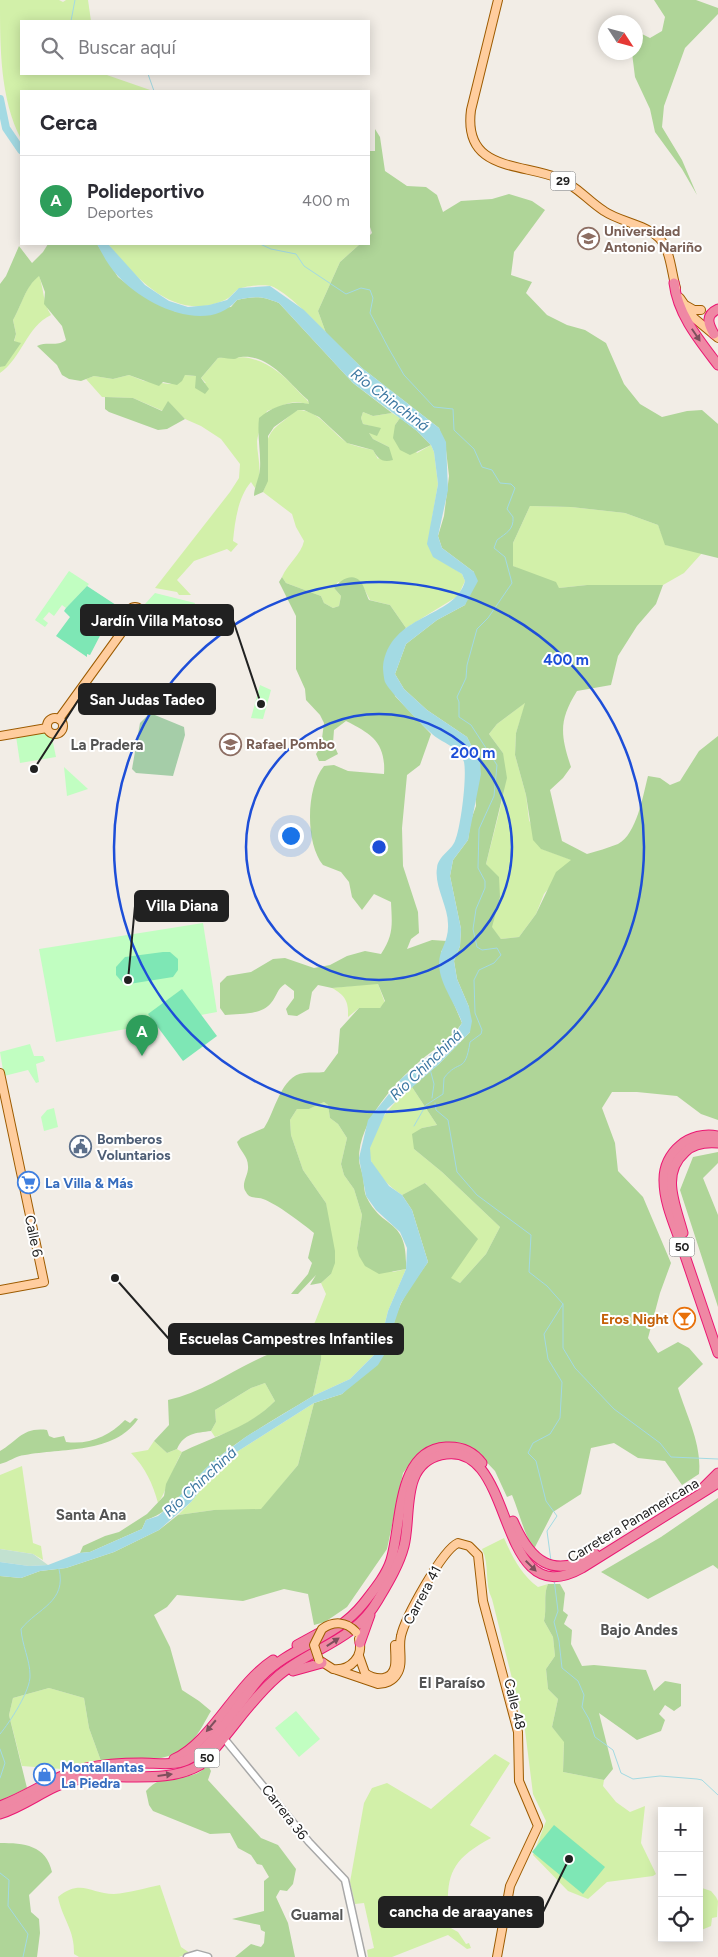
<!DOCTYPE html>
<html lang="es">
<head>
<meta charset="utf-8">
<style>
	:root { --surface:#fff; --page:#f7f7f7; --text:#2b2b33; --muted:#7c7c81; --line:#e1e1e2; --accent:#1a73e8 }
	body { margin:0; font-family:Figtree,sans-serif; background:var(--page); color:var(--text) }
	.controls { position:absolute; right:15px; bottom:15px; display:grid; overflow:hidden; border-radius:0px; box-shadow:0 2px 12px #0003 }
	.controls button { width:45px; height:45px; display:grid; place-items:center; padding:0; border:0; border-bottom:1px solid var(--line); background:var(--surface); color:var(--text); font:25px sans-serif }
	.compass { position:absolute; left:598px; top:15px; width:45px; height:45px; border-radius:50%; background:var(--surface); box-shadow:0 2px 12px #0003; rotate:126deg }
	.you { position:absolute; left:290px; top:835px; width:18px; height:18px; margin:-12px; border:4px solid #fff; border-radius:50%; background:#1a73e8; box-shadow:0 0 0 8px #1a73e833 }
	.badge { display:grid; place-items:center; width:32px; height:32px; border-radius:50%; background:var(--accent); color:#fff; font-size:16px; font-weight:700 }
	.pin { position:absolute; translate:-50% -41px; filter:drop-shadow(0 1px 2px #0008) }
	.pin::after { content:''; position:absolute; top:26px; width:18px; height:15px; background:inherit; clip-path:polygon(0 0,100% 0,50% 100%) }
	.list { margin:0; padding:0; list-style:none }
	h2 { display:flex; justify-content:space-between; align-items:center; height:65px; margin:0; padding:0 20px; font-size:21px }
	h2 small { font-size:16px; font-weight:400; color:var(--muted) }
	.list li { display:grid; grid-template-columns:32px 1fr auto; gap:15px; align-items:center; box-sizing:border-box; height:90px; padding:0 20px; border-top:1px solid var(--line) }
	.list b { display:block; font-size:19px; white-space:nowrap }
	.list p { margin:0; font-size:16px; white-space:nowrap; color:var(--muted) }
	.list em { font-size:16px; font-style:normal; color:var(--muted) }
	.icon { flex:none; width:28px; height:28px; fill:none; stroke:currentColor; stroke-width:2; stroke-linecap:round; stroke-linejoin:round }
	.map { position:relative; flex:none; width:718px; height:1957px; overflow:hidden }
	.search { position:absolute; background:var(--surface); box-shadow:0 2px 12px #0003; left:20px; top:20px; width:350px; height:55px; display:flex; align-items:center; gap:12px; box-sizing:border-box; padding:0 18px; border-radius:0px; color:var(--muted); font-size:19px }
	.panel { position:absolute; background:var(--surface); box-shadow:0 2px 12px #0003; left:20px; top:90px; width:350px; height:155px; border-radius:0px }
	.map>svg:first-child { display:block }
	.grass { fill:#d2f0a9 }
	.forest { fill:#afd598; fill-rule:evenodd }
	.wetland { fill:#c2e1d0 }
	.cemetery { fill:#a5cda8 }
	.park { fill:#c1fec1 }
	.pitch { fill:#7ee7b5 }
	.water { fill:#a3dae3 }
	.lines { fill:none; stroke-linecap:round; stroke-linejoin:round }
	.stream { stroke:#a3dae3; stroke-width:1 }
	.river { stroke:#a3dae3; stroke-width:8 }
	.minor-casing { stroke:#a8a8a8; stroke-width:9 }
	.major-casing { stroke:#9d5b00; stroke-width:10 }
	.highway-casing { stroke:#eb1873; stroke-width:11 }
	.minor { stroke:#fff; stroke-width:6 }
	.major { stroke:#ffcd9e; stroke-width:8 }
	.highway { stroke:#ef88a4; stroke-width:9 }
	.major-bridge-casing { stroke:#9d5b00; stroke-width:10; stroke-linecap:butt }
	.major-bridge { stroke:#ffcd9e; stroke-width:8 }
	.oneway { fill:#7e4f5c }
	.ring { fill:none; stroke:#1d4ed8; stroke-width:2.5 }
	.labels { text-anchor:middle; stroke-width:4; stroke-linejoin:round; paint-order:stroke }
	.shield { fill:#fff; stroke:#646464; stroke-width:1 }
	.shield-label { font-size:12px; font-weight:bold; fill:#212121 }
	.education-label { font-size:14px; font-weight:bold; fill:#785e54; stroke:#fff; text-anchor:start }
	.service-label { font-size:14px; font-weight:bold; fill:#4e5e75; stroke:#fff; text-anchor:start }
	.shop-label { font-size:14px; font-weight:bold; fill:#366cbe; stroke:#fff; text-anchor:start }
	.street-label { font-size:14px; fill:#212121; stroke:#fff }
	.food-label { font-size:14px; font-weight:bold; fill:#c56008; stroke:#fff; text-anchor:end }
	.water-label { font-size:15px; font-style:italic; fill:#3c77a1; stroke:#fff }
	.neighbourhood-label { font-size:15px; font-weight:bold; fill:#545454; stroke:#fff }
	.centre { fill:#1d4ed8; stroke:#fff; stroke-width:2.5 }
	.ring-label { font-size:15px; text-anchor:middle; font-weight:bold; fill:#1d4ed8; stroke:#fff; stroke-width:4; stroke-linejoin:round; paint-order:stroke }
	.leader { fill:none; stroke:#212121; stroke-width:2 }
	.callout-dot { fill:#212121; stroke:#fff; stroke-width:2 }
	.callout { fill:#212121; stroke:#212121; stroke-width:2 }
	.callout-label { font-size:15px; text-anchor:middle; font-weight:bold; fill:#fff }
</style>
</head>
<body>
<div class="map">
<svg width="718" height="1957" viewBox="0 0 718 1957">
	<rect width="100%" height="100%" fill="#f2ede6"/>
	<g class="grass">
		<path d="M0,0H59L63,2L66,0H88L91,21H21V74H104L153,91H21V139C0,99 0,47 0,0Z"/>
		<path d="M108,244H360L340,262L318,311L326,333C314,320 287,292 271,286C264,284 242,286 237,290C233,293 230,298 225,300C176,323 136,279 108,244Z"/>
		<path d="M39,275C44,290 43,303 51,315C26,327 22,358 0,373V367L5,365L20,343L14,342L16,334L13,320C22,304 25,287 39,275Z"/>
		<path d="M226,357C235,359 241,356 249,358C270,363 283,375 297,390C302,396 307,398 310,405C291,398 285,406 267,411C264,420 258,432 257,441C257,458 264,473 255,488L251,482C238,497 235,521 233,541L238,544L231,552L227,549L194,561L177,580L191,595H179L177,592L155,588L230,492L239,478L240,464L221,439L201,426L185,419L168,402L163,411L133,398L102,397L86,379L94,376L113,379L129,375L144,381L170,384L185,375L196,376L197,382L206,383L201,378L218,358Z"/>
		<path d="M298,410C319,410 330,431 346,442C353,446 365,448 373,450L378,459L389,447L373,439L369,433H374L371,426L363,424L361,418L363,412L373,416L392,413L400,418L395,425L417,453L431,445L434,452L438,484L431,524L450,566L462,574L465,581L458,596L406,628L390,605L370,600L360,581L338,582L334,588L341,596L339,606L333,608L324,603L321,596L286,583L282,577C288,563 301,555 304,541L296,527L292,514L263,492C277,464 252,443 282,422C288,418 291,413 298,410Z"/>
		<polygon points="530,506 571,507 625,513 658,525 666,545 702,553 684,573 663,585 587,585 559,588 513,566 513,543"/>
		<polygon points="526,702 516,733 515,755 526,795 529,820 542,849 572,860 544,894 536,914 519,937 501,939 491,927 500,897 486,864 502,801 503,753 489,734 497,724"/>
		<path d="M369,984H378L385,1003L380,1008H359L348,1017C349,1002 345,995 332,988Z"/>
		<path d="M412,1087L437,1125L422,1128L414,1149L442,1172L500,1227L486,1254L460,1283L451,1279L426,1183L402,1195C390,1187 376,1174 371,1161C362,1135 395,1100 412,1087Z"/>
		<path d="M324,1102L328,1105L330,1118L338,1124L347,1138L341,1164L344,1175L354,1189L362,1215L357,1248L393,1272L406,1269L388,1311L378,1351L350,1379L313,1396L321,1360L317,1326C312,1337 307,1347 295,1348L315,1322L326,1294L321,1283L331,1274L326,1203L303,1170L291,1135L290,1120L297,1109H309Z"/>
		<path d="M265,1383L275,1401C258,1419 238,1429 215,1437L211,1431L216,1422L215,1410L251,1388Z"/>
		<polygon points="314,1403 298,1465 261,1510 214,1510 178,1515 191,1502 224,1460"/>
		<path d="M154,1441L167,1453L177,1449L182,1452C174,1465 165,1495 158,1503C153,1484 145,1467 131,1453L148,1450Z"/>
		<polygon points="22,1466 33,1543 41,1546 43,1560 33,1554 0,1549 0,1475"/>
		<path d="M504,1538C512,1556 521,1575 538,1587L548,1584C543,1594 547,1609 544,1621L553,1637L555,1656L546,1669L548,1689L558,1699L552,1727L564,1741L563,1772L604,1780L603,1786L616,1802L630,1812L645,1806L641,1843L656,1874L653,1876L607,1882L588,1899L568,1891L533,1855L546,1821L533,1794L525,1730L492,1599C484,1583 490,1565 482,1549Z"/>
		<polygon points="49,1688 84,1698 89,1728 101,1761 62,1769 22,1766 9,1715 13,1698"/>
		<path d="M495,1754L510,1763L470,1825L491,1838C446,1862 446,1879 449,1927L458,1932L466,1944L469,1943L471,1948L467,1949L448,1935L392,1957H368L367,1950L374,1948L364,1903L355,1904L350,1882L364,1803L372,1788L387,1783L431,1809Z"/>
		<path d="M160,1885L181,1947L190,1953L179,1957H79L74,1954C75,1930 62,1918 58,1897C81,1878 91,1894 114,1894C129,1893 145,1888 160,1885Z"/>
		<polygon points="699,1887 711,1891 716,1897 718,1901 717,1917 712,1918 711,1926 699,1931"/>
	</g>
	<g class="forest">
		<polygon points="654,0 696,0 718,8 718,14 685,48 664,106 662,127 682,160 697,195 682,169 655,132 650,109 635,77 632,53 636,52 636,31 650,38 662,31 665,17"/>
		<path d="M375,129L380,137L385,171L407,186L426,187L437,195L443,212L461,201L492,199L509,194L532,201L545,210L514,252L511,275L532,282L526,293L547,315L567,325L585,330L606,343L624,384L640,404L662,417L687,411L702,410L718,424V558L665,545L658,525L625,513L571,507L530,506L513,543V566L556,582L559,588L587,585H663L656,604L637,626L618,656L611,685L577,691C559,720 560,734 571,767L563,778L550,790L562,841L587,854C597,851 608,848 618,844C637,834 643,795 648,776L660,778L670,785L680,781L699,751L718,736V1120L701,1114L677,1096L637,1092H612L602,1108L615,1143L618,1171L643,1197L671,1263L660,1293L648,1338L658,1353L678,1342L689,1348L703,1364L678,1388C687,1417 702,1444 699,1474L682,1485L665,1461L638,1458L614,1443L591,1448L581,1494L553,1512L534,1549C523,1532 520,1514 512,1495L507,1497L495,1471L476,1451L414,1459L403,1473L387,1549L347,1607L325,1622L314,1625L308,1594L284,1589L243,1601L177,1595L167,1607L154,1615L170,1647L182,1690L199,1701L211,1711C205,1721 200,1732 192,1741C172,1766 130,1759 101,1761L89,1728L84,1698L49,1688L13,1698L9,1715L27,1788L0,1801V1576L21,1578L40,1571L66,1568L114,1552L159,1530L178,1515L214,1510L261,1509L298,1465L314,1403L342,1394L392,1342C391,1311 411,1286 428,1262L412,1210L402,1195L425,1183L478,1239L451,1278L460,1283L486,1254L500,1227L442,1172L414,1149L412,1134L422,1128L437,1125L412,1087L439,1064L470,1032L469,1007L457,979L454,961L460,946L461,929L450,876L453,860L468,840L471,820L476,806L472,747L467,737L427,710L404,689L395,674L406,644L437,620L465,605L474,572L442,548L438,536L444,516L449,476L446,450L439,428L362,368L326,333L318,311L340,262L360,244H369V236L372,233L369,224V151H375ZM525,703L516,733L515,755L526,795L533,840L541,849L571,860L556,872L536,914L519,937L501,939L492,927L500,897L499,877L486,864L507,778L503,753L489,734L497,724Z"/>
		<path d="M48,244H97L118,277L132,288L176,312L231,307L237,300C255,296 262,296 279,303L353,383L392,413L373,416L363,412L361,418L363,424L381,428L377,436L369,433L373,439L389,447L393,460C382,463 378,459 373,450L347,443L319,417L304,410H298L274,427L268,436V481L263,492L254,496C254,487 259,479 260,469C261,452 257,436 259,418C274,405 292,400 309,404L308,400C289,384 270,354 241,357C238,357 236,359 234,359C228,359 224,357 218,358L201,378L209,389L205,394L195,388L196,376L185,375L182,381L177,385L163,382L159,386L129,375L113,379L94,376L81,381L69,379L62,375L57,365L37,346C47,341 57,347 66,340L62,326L44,304L45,292L39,276C25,287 22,305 13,320L16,334L14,341L21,343L5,366L0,367V284L6,276L19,246L32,263L43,252Z"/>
		<polygon points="105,397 133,398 162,411 168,401 185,419 167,429 158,430 109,412 105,409"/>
		<polygon points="400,418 417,431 431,445 410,455 400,450 393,438 395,425"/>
		<path d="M282,577L286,583L321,596L324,603L333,608L339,606L341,596L334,588C339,581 352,572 360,581C364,585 366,594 369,600L390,605L406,628L390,647L395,696L431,734L420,765L407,775L402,828L403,866L418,912L419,933L411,939L407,949L432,940L447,941L441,952L451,997L462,1023C451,1040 435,1048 420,1061C394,1084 359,1121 359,1159C359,1165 362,1171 363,1177C364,1183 364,1191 366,1196C383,1232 408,1216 406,1269L379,1274L365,1266L359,1256L357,1248L362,1215L354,1189L344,1175L341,1164L347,1138L338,1124L330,1118L328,1105L324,1102L309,1109H297L290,1120L291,1135L303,1170L326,1203L335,1251V1263L331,1274L321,1283L310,1285L316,1275L298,1294H291L308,1274L312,1263L308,1258L314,1233C302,1223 277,1204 263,1199C257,1196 250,1200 246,1192C240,1184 249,1175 248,1166C248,1156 240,1151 237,1142L241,1138L264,1128C275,1112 281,1075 304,1073C311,1072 318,1073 324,1072L338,1053L340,1029L359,1008H380L385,1001L378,984L332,988L318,985L312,992L309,1009L297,1016L288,1015L286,1009L294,998V991L285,984C277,989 277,996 271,1003C262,1015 239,1014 225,1015L220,1008V983L227,976L251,972L273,959L285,958L314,968L330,965L347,956L365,951L381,954C394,935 392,924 391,902L374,894L362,910L352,897L349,882L341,872L323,865C305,843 306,787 324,766L334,765L348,771L384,774C386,743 372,734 346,721L334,730L333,743L338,754L325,761H319L316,754L321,746L324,723L320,715L306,700L305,689L296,669V616L279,582Z"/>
		<polygon points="718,1152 718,1163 703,1178 718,1215 718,1307 680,1190 693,1157"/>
		<path d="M317,1326L322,1328L321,1360L313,1396C279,1417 243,1436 213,1462C190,1481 175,1511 146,1520L142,1529L90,1552L80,1553L83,1546L105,1536L119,1532L147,1514L164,1496L166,1484L182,1452C214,1436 249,1428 275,1401L265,1383L251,1388L215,1410L216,1422L211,1431C196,1433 184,1433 177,1449L167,1453L154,1441L169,1425L168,1400C205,1392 238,1366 274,1352C282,1348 292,1350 301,1347C309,1345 314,1333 317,1326Z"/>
		<path d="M135,1418L138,1419C115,1454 61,1448 25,1455C15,1456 9,1462 0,1464V1451C18,1441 22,1427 47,1430L49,1436L54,1438L64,1436L66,1442C90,1445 109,1436 125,1420L130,1423Z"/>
		<polygon points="718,1498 718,1569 713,1565 648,1599 601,1572 661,1537"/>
		<path d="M548,1584H560L565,1593L563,1611L568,1615L564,1624L572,1630L571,1644L582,1666L594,1665L646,1670L654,1691L665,1681L681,1684V1706L674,1711L665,1705L659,1714L665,1720L661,1731L637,1740L599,1713L613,1769L604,1780L563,1772L564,1742L552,1727L558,1699L548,1689L546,1669L555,1656L553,1637L544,1621C547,1609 543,1594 548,1584Z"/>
		<path d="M208,1765L211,1771L208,1780L261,1838L278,1845L296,1869L293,1884L287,1891L280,1890L276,1897L288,1923L295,1957H235L251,1944L261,1947L264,1943L265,1932L261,1930L260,1925L232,1919L264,1911V1881L269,1877L262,1865L257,1864L251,1855L238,1848L230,1833L210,1834L153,1811L149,1805L146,1791C165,1771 174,1782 195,1774C200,1773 204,1768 208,1765Z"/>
		<path d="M0,1843C24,1843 46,1845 52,1872L29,1895L31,1912L39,1919L40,1933L37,1957H0Z"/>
	</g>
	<polygon class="wetland" points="0,1549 33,1554 48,1565 29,1566 0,1562"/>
	<polygon class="cemetery" points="150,713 184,727 185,735 173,776 136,773 132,769 140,723"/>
	<g class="park">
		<polygon points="69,571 89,584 66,608 62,605 54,616 49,612 43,619 48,623 45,627 35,620"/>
		<polygon points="155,593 195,603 189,620 176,628 175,631 149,613 145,604"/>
		<polygon points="260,685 271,690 263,719 251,718"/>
		<polygon points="43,732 52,738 56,757 20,763 16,736"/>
		<polygon points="64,767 88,789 67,796"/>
		<polygon points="203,923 217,1012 56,1042 39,949"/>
		<polygon points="30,1044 34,1056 43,1056 45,1061 36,1064 39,1082 36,1083 28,1070 4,1076 0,1052"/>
		<polygon points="54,1108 58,1127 44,1131 41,1117 47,1110"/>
		<polygon points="296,1711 320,1739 299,1757 275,1728"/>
	</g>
	<g class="pitch">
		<polygon points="87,586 116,605 90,655 87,654 87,657 56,636 70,617 64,611 66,608"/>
		<polygon points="163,952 170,952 178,959 178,970 173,977 129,984 123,983 116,975 116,967 125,957"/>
		<polygon points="182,989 217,1036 183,1061 148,1014"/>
		<polygon points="554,1825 605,1867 583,1894 532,1852"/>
	</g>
	<path class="water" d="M97,244H108L145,285L169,301L188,307L209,305L227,300L239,288L270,286L304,310L362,368L439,428L446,442L448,490L438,536L442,548L474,572L478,581L465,605L437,620L406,644L395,674L404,689L427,710L467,737L480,762L481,774L468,840L453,860L450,876L461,929L460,946L454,961L457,979L469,1007L472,1021L470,1032L439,1064L387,1109L370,1148L371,1161L389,1186L402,1195L412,1210L428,1262L401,1303L392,1330V1342L378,1365L342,1394L314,1403L224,1460L191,1502L159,1530L114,1552L66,1568L40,1571L21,1578L0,1576V1562L29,1566L48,1565L79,1553L90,1552L142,1529L146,1520L158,1516L171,1505L212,1462L247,1436L313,1396L350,1379L378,1351L388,1311L406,1269L407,1248L400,1232L376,1210L366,1196L359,1158L368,1120L401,1079L455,1034L462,1023C456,1004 439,984 439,963C439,950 449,941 448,924C448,906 434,886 437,868C438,856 451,851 455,841C461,827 467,776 464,762C459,746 441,743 431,733C423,726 388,690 385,682C384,679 383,671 383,667C389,613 455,619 465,581L462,574L433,557L427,544L438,484L434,452L431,445L417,431L353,383L279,303C262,296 255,296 237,300C207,336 143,304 118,276C109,267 103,255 97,244Z"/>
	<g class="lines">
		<g class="stream">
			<polyline points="71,21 75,0"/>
			<polyline points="148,74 154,91"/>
			<path d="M260,244L271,249L296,254L304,266L346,294L361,288L370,290L373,298L370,313L389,349L404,375L434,407L453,409L454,430L474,449L482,467L492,470L500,483L511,484L515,488L507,509L513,517C514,530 506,533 497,540L494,548L505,557L512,583L488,618L477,629L467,665L466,678L457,697L459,702V717L471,725L497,765L494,796L479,829L478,868L485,881V888L476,909L473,929L477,947L482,950L497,948L501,955L494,963L479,970L474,980L475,1013L482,1030L481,1034L470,1042C465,1075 459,1058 444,1078L443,1094L426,1105L414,1126"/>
			<polyline points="430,1069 434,1084 432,1098"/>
			<polyline points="435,1103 436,1110 448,1120 457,1172 477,1195 531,1235 529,1272 547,1286 563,1304 563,1348 575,1368 614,1409 660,1443 671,1457 718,1459"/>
			<polyline points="551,1561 547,1531 557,1516 546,1501 536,1461 528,1453 533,1443 550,1434 560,1418 562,1382 548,1359 544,1334 563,1304"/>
			<polyline points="554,1579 558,1611 554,1622 559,1641 562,1668 578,1681 584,1695 582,1707 589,1719 595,1737 613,1750 621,1773 633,1779 660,1776 697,1779 702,1780 718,1795"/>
			<path d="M0,1734C10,1722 31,1690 30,1675C30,1660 22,1645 21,1629C38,1608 67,1602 59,1569"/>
			<polyline points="0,1749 5,1763 0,1778"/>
			<polyline points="0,1873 9,1880 8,1906 28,1934 23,1957"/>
		</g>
		<polyline class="river" points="0,99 6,128 21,150"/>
		<defs>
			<g id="minor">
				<polyline points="227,1742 309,1842 345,1880 362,1957"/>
				<polyline points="187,1957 197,1954 208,1957"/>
			</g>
			<g id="major">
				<path d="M498,0L471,110C463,171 520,163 558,178C576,185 588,201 604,211C620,222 645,224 659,238C671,250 671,272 676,288"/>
				<polyline points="680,298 694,318 718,338"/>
				<polyline points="687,306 694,310 701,310"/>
				<circle cx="135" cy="613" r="6"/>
				<circle cx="55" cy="726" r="8"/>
				<polyline points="59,719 132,618"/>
				<polyline points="0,736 47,728"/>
				<polyline points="0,1073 44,1282 0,1290"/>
				<path d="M359,1656L365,1673C375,1680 392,1682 395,1666C396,1659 395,1652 395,1645"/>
				<path d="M319,1660L333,1669C351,1671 364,1656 359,1639"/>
				<path d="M337,1670L378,1684C385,1684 393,1681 397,1674C404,1664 398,1648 401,1636C405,1618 442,1550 458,1543L469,1546L478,1555L483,1601L518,1732L519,1781L538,1826L510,1886L497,1957"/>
			</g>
			<g id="highway">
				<path d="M674,283C678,315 699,340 718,365"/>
				<path d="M714,334C708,324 705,315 718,309"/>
				<path d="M718,1136C690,1130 663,1152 664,1181C664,1202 674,1224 681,1244C693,1280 706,1317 718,1353"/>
				<path d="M683,1233C676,1206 660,1174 685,1152C694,1143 706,1142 718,1143"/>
				<polyline points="704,1487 718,1473"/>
				<path d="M513,1521C530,1560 552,1581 595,1554"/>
				<polyline points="360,1643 370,1615"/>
				<polyline points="297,1645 319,1633"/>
				<polyline points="293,1671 322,1663"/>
				<path d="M174,1759C211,1743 236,1684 273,1660"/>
				<path d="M0,1806C30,1795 55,1775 86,1768C104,1764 124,1763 142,1763C157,1763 173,1766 187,1760C212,1750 242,1697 262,1676C292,1646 336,1638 363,1604C373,1591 386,1576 391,1560C402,1524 396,1450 446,1447C462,1446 473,1451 482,1463"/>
				<path d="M0,1814C27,1806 49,1785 76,1780C116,1771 164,1786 200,1765C228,1737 248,1702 277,1677C310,1648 354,1642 378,1600C388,1583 399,1565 404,1546C412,1515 400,1465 441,1455C518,1436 493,1618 582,1568L718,1483"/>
			</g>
		</defs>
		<use href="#minor" class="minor-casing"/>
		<use href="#major" class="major-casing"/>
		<use href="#highway" class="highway-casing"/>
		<use href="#minor" class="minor"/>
		<use href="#major" class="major"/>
		<use href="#highway" class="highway"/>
		<defs>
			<path id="major-bridge" d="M319,1660L314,1645L322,1629C333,1621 346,1621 356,1632"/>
		</defs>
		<use href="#major-bridge" class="major-bridge-casing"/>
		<use href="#major-bridge" class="major-bridge"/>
	</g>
	<defs><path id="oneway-solid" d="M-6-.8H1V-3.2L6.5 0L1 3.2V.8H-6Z" transform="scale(1.25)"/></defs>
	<g class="oneway">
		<use href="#oneway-solid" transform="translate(696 335) rotate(56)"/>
		<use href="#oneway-solid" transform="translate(531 1566) rotate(45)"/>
		<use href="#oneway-solid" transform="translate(333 1642) rotate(-33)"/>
		<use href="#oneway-solid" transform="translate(211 1726) rotate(130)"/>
		<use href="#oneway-solid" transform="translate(165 1775) rotate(-7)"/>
	</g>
	<g class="ring">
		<circle cx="379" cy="847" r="133"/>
		<circle cx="379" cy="847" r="265"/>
	</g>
	<defs>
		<symbol id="university-ring" viewBox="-11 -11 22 22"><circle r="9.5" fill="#fff" stroke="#8d6e63" stroke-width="1.5"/><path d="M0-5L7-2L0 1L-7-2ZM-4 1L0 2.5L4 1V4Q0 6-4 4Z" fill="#8d6e63"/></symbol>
		<symbol id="school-ring" viewBox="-11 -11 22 22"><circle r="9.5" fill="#fff" stroke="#8d6e63" stroke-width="1.5"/><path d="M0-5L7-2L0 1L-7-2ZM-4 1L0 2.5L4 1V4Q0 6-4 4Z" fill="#8d6e63"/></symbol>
		<symbol id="civic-ring" viewBox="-11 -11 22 22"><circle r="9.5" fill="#fff" stroke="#5c6f8a" stroke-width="1.5"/><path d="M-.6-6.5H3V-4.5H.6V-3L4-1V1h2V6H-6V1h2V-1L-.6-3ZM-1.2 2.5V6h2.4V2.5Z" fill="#5c6f8a"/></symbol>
		<symbol id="supermarket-ring" viewBox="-11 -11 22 22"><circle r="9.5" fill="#fff" stroke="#3f7fe0" stroke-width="1.5"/><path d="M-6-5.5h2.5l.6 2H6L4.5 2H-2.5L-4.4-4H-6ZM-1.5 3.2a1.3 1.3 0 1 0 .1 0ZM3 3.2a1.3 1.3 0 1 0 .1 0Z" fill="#3f7fe0"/></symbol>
		<symbol id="bar-ring" viewBox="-11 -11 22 22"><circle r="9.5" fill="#fff" stroke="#e8710a" stroke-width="1.5"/><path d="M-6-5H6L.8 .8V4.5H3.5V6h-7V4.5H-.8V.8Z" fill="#e8710a"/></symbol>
		<symbol id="shop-ring" viewBox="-11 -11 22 22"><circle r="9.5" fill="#fff" stroke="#3f7fe0" stroke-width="1.5"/><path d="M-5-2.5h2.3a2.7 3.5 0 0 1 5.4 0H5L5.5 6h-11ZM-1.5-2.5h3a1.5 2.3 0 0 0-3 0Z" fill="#3f7fe0"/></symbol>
	</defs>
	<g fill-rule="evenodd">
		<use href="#university-ring" x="576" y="226" width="25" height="25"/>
		<use href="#school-ring" x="218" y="732" width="25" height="25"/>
		<use href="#civic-ring" x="68" y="1134" width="25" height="25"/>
		<use href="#supermarket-ring" x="16" y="1170" width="25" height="25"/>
		<use href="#bar-ring" x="672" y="1306" width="25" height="25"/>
		<use href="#shop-ring" x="32" y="1762" width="25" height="25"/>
	</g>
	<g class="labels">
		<g class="shield">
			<rect x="550.5" y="171.5" width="25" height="19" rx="4"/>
			<rect x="669.5" y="1237.5" width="25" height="19" rx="4"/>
			<rect x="194.5" y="1748.5" width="25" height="19" rx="4"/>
		</g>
		<g class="shield-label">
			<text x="563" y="185">29</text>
			<text x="682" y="1251">50</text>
			<text x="207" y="1762">50</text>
		</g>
		<g class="education-label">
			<text x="604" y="236">Universidad<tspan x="604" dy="16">Antonio Nariño</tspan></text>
			<text x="246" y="749">Rafael Pombo</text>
		</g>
		<g class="service-label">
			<text x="97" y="1144">Bomberos<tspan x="97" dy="16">Voluntarios</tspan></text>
		</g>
		<g class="shop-label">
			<text x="45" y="1188">La Villa &amp; Más</text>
			<text x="61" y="1772">Montallantas<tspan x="61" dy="16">La Piedra</tspan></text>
		</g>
		<g class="street-label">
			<text transform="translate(34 1236) rotate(78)" y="5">Calle 6</text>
			<text transform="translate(633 1520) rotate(-31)" y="5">Carretera Panamericana</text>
			<text transform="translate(422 1595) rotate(-62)" y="5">Carrera 41</text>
			<text transform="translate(515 1704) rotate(76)" y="5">Calle 48</text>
			<text transform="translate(285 1812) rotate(52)" y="5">Carrera 36</text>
		</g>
		<g class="food-label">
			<text x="669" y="1324">Eros Night</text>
		</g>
		<g class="water-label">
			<text transform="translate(390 400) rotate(37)" y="5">Río Chinchiná</text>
			<text transform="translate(426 1065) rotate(-44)" y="5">Río Chinchiná</text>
			<text transform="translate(200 1482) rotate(-43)" y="5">Río Chinchiná</text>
		</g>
		<g class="neighbourhood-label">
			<text x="107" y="750">La Pradera</text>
			<text x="91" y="1520">Santa Ana</text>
			<text x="639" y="1635">Bajo Andes</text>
			<text x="452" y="1688">El Paraíso</text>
			<text x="317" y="1920">Guamal</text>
		</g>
	</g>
	<circle cx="379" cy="847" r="8" class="centre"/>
	<g class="ring-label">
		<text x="566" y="665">400 m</text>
		<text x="473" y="758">200 m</text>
	</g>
	<path class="leader" d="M261 704L233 620M34 769L79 699M128 980L135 906M115 1278L169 1339M569 1859L543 1912"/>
	<g class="callout-dot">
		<circle cx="261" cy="704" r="5"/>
		<circle cx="34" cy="769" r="5"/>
		<circle cx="128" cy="980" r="5"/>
		<circle cx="115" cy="1278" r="5"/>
		<circle cx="569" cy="1859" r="5"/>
	</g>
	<g class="callout">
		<rect x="81" y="605" width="152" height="30" rx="5"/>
		<rect x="79" y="684" width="136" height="30" rx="5"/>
		<rect x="135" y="891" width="93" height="30" rx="5"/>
		<rect x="169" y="1324" width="234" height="30" rx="5"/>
		<rect x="379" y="1897" width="164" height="30" rx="5"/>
	</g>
	<g class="callout-label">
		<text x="157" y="626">Jardín Villa Matoso</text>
		<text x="147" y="705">San Judas Tadeo</text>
		<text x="182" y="911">Villa Diana</text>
		<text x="286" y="1344">Escuelas Campestres Infantiles</text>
		<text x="461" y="1917">cancha de araayanes</text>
	</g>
</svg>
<div class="controls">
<button>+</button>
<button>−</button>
<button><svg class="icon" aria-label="locate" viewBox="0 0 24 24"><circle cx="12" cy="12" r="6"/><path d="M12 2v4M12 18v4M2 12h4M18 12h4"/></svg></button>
</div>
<svg class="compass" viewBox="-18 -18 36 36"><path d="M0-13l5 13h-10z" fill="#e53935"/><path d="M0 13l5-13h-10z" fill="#7c7c81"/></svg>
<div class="you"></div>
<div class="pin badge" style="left:142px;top:1056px;background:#2e9e5b">A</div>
<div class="search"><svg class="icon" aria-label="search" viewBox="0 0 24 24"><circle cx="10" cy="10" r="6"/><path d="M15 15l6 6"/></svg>Buscar aquí</div>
<section class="panel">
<h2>Cerca<small></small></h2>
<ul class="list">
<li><span class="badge" style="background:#2e9e5b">A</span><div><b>Polideportivo</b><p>Deportes</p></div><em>400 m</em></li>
</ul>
</section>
</div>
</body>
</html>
